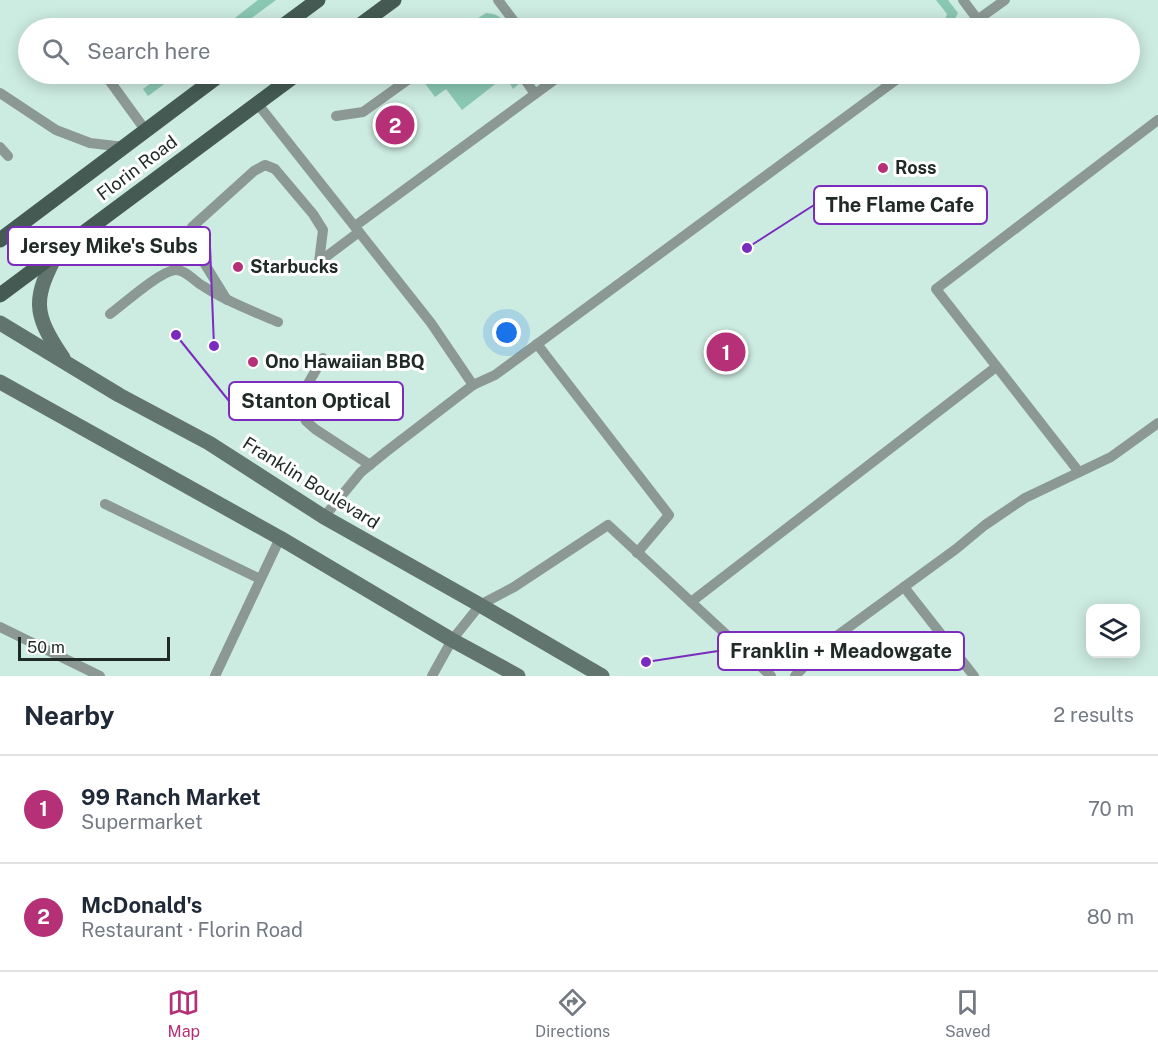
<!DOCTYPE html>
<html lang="en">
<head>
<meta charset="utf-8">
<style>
	:root { --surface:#fff; --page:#f6f6f7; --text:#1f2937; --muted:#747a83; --line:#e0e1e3; --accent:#b53076 }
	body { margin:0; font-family:"Public Sans",sans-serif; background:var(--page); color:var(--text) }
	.controls { position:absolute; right:18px; bottom:18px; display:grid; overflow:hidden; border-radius:12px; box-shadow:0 3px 15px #0003 }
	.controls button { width:54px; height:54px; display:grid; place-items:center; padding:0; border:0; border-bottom:2px solid var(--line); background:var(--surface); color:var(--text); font:30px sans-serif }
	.scale { position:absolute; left:18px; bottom:15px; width:152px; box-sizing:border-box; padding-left:6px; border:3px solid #202b27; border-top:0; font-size:16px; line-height:21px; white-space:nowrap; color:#202b27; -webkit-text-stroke:4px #fff; paint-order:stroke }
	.you { position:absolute; left:507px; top:333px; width:21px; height:21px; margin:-15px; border:4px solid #fff; border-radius:50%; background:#1a73e8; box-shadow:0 0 0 9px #1a73e833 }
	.badge { display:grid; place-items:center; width:39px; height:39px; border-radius:50%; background:var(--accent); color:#fff; font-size:20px; font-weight:700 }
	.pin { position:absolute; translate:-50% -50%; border:3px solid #fff; box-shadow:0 2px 6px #0006 }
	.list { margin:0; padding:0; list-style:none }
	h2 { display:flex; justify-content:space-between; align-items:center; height:78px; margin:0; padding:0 24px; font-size:26px }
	h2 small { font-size:20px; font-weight:400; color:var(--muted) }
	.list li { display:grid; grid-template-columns:39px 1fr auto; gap:18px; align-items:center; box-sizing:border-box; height:108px; padding:0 24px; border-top:2px solid var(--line) }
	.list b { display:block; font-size:22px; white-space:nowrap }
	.list p { margin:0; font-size:20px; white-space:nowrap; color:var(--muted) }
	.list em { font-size:20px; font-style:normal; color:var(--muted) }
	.icon { flex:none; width:33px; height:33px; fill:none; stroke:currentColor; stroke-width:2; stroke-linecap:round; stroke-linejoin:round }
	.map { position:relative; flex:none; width:1158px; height:676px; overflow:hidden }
	.search { position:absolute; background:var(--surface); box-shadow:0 3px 15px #0003; left:18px; right:18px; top:18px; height:66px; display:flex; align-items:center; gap:15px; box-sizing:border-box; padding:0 21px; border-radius:33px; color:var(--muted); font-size:22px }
	.sheet { height:294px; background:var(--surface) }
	nav { display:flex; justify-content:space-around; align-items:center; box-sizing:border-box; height:84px; border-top:2px solid var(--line); background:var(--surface); font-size:16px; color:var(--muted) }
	nav a { display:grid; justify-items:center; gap:3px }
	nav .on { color:var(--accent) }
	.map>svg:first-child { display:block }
	.green { fill:#8ac7b3 }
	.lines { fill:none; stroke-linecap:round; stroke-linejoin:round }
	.lane { stroke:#8b9894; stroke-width:10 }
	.secondary { stroke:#62746e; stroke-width:15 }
	.primary { stroke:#445a53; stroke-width:15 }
	.poi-dot { fill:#b53076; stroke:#fff; stroke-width:2 }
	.labels { text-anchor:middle; stroke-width:6; stroke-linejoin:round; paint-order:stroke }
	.street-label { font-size:18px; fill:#202b27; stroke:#fff }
	.poi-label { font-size:18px; font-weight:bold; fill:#202b27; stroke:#fff; text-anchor:start }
	.leader { fill:none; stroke:#7b2cbf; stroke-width:2 }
	.callout-dot { fill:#7b2cbf; stroke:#fff; stroke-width:2 }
	.callout { fill:#fff; stroke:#7b2cbf; stroke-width:2 }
	.callout-label { font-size:20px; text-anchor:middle; font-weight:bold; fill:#202b27 }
</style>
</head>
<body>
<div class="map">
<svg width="1158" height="676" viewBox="0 0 1158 676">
	<rect width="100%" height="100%" fill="#ccebe1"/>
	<g class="green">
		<polygon points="258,0 276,0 238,28 222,28"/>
		<polygon points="936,0 948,0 958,13 955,19 942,28 947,14"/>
		<path d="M486,13C500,14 501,18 509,28H504L498,22L485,20L467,28L464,27Z"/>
		<polygon points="163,74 178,74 148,96 143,89"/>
		<polygon points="427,74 513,74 520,83 513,89 507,78 503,78 462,110 446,89 435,97 421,78"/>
	</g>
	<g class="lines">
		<g class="lane">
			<polyline points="498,0 519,28"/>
			<polyline points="963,0 978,20"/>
			<polyline points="966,28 1005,0"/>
			<polyline points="521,74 535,94"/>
			<polyline points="109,80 146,131"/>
			<polyline points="0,93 56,130 90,143 124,147"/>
			<polyline points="257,103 431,323 473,385"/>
			<polyline points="336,116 363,112 416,74"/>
			<polyline points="0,147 8,156"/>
			<polyline points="355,226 557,78 553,74"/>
			<polyline points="319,262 359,232"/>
			<polyline points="227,300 190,240 192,227 254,171 265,165 275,169 313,214 323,230 319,262"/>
			<path d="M110,314C125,303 159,272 175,270C185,269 194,281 203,286C226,301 252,311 278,322"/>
			<polyline points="537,344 669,515 637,553"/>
			<polyline points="323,358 306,387 301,400 302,412 306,421 315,429 370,465"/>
			<polyline points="1079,472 936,289 1158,120"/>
			<polyline points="105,504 260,579"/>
			<polyline points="324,517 361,472 387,451 473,385 495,375 904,74"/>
			<polyline points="904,587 974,676"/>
			<polyline points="691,602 996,367"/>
			<polyline points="0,627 100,676"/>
			<polyline points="215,676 280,538"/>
			<polyline points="432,676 452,640 480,605 514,587 608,525 771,676"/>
			<polyline points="795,676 827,643 956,549 985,525 1025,498 1111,457 1158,423"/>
		</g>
		<g class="secondary">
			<path d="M58,251C33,299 32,312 63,358"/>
			<polyline points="0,323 119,395 209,443 324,517 480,605 602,676"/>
			<polyline points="0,382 280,538 452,640 518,676"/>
		</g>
		<g class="primary">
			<polyline points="280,28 318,0"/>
			<polyline points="356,28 394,0"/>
			<polyline points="0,240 221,74"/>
			<polyline points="0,295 297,74"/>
		</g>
	</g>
	<g class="poi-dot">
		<circle cx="883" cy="168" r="6"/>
		<circle cx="238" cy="267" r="6"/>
		<circle cx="253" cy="362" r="6"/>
	</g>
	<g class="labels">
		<g class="street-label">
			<text transform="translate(137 168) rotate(-37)" y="6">Florin Road</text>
			<text transform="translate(311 483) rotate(32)" y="6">Franklin Boulevard</text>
		</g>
		<g class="poi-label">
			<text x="895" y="174">Ross</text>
			<text x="250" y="273">Starbucks</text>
			<text x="265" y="368">Ono Hawaiian BBQ</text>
		</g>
	</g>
	<path class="leader" d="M747 248L814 205M214 346L210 246M176 335L229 401M646 662L718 651"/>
	<g class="callout-dot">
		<circle cx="747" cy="248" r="6"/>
		<circle cx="214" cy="346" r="6"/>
		<circle cx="176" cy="335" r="6"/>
		<circle cx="646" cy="662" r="6"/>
	</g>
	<g class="callout">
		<rect x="814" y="186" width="173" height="38" rx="6"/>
		<rect x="8" y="227" width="202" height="38" rx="6"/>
		<rect x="229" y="382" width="174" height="38" rx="6"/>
		<rect x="718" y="632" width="246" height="38" rx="6"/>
	</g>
	<g class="callout-label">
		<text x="900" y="212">The Flame Cafe</text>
		<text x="109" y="253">Jersey Mike's Subs</text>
		<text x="316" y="408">Stanton Optical</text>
		<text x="841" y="658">Franklin + Meadowgate</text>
	</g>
</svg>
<div class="controls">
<button><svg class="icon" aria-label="layers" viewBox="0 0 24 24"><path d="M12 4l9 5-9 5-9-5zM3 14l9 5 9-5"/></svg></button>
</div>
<div class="scale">50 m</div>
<div class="you"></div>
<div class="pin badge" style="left:726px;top:352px">1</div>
<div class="pin badge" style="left:395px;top:125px">2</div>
<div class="search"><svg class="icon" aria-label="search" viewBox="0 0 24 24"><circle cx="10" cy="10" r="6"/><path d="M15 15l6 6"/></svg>Search here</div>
</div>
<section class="sheet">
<h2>Nearby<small>2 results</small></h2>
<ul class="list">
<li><span class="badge">1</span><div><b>99 Ranch Market</b><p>Supermarket</p></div><em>70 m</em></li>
<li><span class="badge">2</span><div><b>McDonald's</b><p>Restaurant · Florin Road</p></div><em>80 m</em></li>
</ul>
</section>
<nav>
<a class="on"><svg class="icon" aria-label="map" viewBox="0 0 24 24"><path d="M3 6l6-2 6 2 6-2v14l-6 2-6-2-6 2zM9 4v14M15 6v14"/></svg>Map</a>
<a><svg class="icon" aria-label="directions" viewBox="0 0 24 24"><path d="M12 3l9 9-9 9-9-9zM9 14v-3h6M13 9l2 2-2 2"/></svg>Directions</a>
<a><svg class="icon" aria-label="saved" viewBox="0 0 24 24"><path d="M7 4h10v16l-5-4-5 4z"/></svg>Saved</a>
</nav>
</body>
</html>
